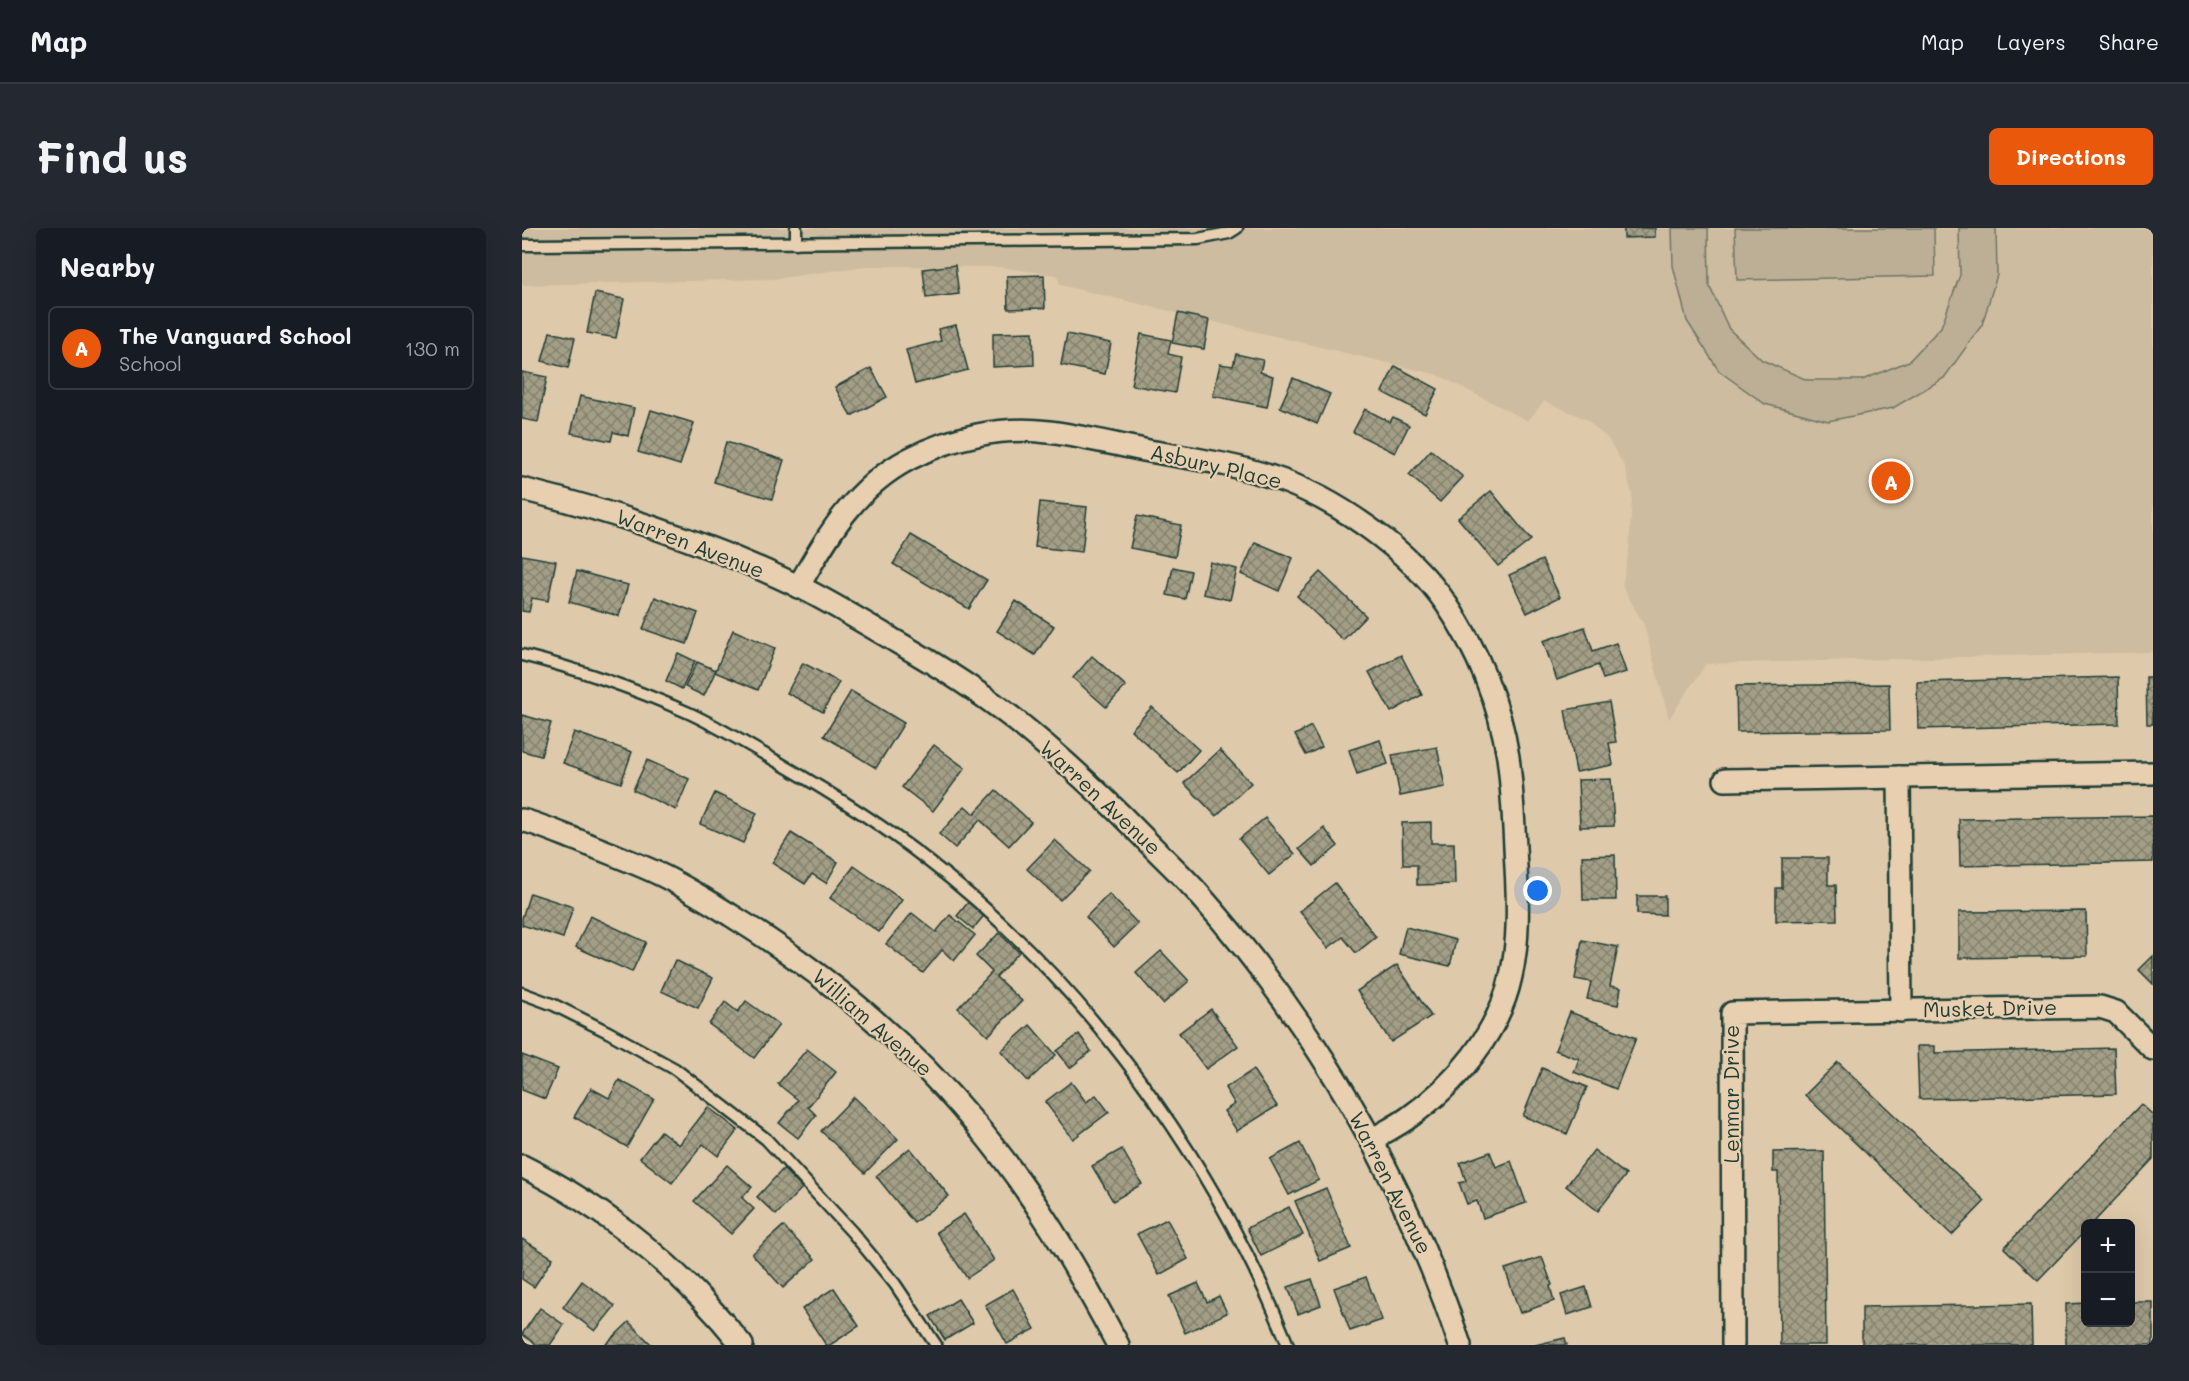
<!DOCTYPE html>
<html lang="en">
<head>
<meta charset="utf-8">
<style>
	:root { --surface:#171b24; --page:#242831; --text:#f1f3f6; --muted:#9ea1a6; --line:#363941; --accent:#ea580c }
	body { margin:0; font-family:Mali,sans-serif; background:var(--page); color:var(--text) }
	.controls { position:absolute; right:18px; bottom:18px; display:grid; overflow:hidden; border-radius:9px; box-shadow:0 6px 24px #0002 }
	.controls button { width:54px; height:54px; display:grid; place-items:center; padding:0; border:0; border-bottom:2px solid var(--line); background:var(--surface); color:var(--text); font:30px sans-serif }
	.you { position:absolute; left:1016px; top:663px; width:21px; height:21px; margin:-15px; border:4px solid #fff; border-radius:50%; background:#1a73e8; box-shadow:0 0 0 9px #1a73e833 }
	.badge { display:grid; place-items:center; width:39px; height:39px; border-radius:50%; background:var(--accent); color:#fff; font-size:20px; font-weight:700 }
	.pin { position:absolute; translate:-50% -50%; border:3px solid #fff; box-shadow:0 2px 6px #0006 }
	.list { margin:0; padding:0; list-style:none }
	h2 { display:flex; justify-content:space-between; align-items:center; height:78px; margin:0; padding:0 24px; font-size:26px }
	h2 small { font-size:20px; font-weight:400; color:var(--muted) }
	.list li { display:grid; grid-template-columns:39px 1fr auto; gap:18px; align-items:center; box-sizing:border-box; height:84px; margin:0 12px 12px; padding:0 12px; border:2px solid var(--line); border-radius:9px }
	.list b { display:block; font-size:22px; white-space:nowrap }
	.list p { margin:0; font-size:20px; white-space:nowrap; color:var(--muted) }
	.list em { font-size:20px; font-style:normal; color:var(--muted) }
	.map { position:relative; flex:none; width:1631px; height:1117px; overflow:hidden; border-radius:9px }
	header { display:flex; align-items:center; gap:36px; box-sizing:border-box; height:84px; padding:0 30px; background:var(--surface); border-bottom:2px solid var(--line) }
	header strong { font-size:28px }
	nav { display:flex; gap:33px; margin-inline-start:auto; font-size:21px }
	.intro { display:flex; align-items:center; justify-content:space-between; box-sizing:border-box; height:144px; padding:0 36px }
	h1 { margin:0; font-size:42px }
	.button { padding:15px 27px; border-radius:9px; background:var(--accent); color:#fff; font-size:21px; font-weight:700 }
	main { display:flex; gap:36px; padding:0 36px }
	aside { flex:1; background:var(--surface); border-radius:9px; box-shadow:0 6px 24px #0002 }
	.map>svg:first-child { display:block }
	.built { fill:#cdbca0 }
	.green { fill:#bcaf95; stroke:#6e7664; stroke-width:1.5 }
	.building { fill:url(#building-cross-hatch); stroke:#1f3d34; stroke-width:1.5 }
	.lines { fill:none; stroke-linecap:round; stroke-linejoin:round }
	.service-casing { stroke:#1f3d34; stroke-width:15 }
	.minor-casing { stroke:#1f3d34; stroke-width:26 }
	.service { stroke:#e7cfb0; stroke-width:10 }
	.minor { stroke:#e7cfb0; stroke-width:21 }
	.labels { text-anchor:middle; stroke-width:4.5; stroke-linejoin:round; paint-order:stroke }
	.street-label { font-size:21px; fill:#1f3d34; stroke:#e7cfb0 }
</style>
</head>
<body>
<header>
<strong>Map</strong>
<nav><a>Map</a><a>Layers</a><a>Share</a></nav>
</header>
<div class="intro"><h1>Find us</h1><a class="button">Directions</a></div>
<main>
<aside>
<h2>Nearby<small></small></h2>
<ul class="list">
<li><span class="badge">A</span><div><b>The Vanguard School</b><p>School</p></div><em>130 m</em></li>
</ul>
</aside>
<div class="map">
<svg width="1631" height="1117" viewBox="0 0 1631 1117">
	<defs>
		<pattern id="building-cross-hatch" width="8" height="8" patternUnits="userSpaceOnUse" patternTransform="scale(1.5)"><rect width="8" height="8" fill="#a39e86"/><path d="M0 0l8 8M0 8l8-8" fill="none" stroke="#84826e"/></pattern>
	</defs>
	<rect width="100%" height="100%" fill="#dfc9ab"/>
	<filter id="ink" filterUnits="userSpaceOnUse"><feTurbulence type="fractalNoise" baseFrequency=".0167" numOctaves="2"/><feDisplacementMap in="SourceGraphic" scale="12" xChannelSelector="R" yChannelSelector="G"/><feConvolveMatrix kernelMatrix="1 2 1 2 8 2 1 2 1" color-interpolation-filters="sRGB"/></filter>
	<g filter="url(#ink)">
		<polygon class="built" points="0,0 1631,0 1631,424 1184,436 1147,491 1122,397 1100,358 1107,321 1110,267 1103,239 1086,211 1064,191 1022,173 1006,193 916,147 538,57 535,47 478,39 343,38 253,51 0,57"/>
		<g class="green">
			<polygon points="1150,0 1186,0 1187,57 1207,101 1240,132 1285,152 1340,152 1387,133 1419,99 1438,47 1437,0 1474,0 1475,47 1460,97 1422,150 1371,180 1306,193 1243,176 1197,143 1165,93 1151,38"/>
			<polygon points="1213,0 1412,0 1413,48 1215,52"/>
		</g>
		<g class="building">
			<polygon points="1102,0 1133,0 1133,9 1102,10"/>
			<polygon points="433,37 437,66 404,70 401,41"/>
			<polygon points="522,47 523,80 486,81 485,48"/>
			<polygon points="73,65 102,71 94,110 65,105"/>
			<polygon points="656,85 687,92 682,121 650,115"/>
			<polygon points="434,97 446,142 393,156 384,122 419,113 416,101"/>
			<polygon points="28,104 53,110 46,140 20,133"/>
			<polygon points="511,104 512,137 471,139 471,105"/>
			<polygon points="545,106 589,115 583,146 539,137"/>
			<polygon points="619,106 649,112 646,126 659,129 653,165 609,157"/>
			<polygon points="714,126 741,132 738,144 751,148 745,179 691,168 698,136 711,138"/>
			<polygon points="873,138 916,161 903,186 860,164"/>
			<polygon points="349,140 365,169 329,188 313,159"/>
			<polygon points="0,144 25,149 16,194 0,191"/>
			<polygon points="771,150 808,166 795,196 758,179"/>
			<polygon points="58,168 112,180 106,208 91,204 89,213 49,205"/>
			<polygon points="843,181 868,194 871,189 887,197 873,225 831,204"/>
			<polygon points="129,182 172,195 158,237 116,224"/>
			<polygon points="204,214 262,232 250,271 192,254"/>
			<polygon points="909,222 941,249 918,274 887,247"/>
			<polygon points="969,263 1009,312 976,338 936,290"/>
			<polygon points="518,274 565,279 560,324 513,319"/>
			<polygon points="615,288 659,297 653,329 608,320"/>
			<polygon points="389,307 465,352 447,381 371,336"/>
			<polygon points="733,314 771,330 757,363 719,346"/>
			<polygon points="0,327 34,333 26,373 10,370 7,384 0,383"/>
			<polygon points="1020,332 1038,369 1005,385 987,347"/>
			<polygon points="688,334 715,341 708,372 681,366"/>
			<polygon points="651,339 669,343 663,371 645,367"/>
			<polygon points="55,343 106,357 97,388 47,374"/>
			<polygon points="798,344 844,388 821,412 775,368"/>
			<polygon points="133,369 176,385 165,416 121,401"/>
			<polygon points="494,373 532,398 513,427 475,403"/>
			<polygon points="1063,399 1071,423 1094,415 1104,444 1081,451 1076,437 1035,452 1021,413"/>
			<polygon points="211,402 253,420 236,462 193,444"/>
			<polygon points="156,425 173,433 160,461 144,453"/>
			<polygon points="879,427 900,467 869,484 847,444"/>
			<polygon points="570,428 604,458 584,479 551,450"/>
			<polygon points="175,434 194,442 182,468 163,459"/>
			<polygon points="281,435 317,454 301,484 265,465"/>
			<polygon points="1596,449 1597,496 1396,501 1395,454"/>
			<polygon points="1624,449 1631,449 1631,496 1625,496"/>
			<polygon points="1367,456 1368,502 1215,504 1214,458"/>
			<polygon points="329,463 382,495 354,540 302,508"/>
			<polygon points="1087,474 1094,514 1087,515 1091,537 1054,544 1043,482"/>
			<polygon points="630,479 677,522 656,545 609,502"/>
			<polygon points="0,487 29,495 19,528 0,523"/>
			<polygon points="789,498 800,519 784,527 773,507"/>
			<polygon points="52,504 110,524 99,555 41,535"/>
			<polygon points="858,512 866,536 835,546 827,522"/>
			<polygon points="412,517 443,540 411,583 380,559"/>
			<polygon points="915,519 923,559 878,568 870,527"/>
			<polygon points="698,522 729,555 694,588 662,555"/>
			<polygon points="125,532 167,551 154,582 111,562"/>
			<polygon points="1089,551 1092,598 1058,599 1056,552"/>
			<polygon points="474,562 509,594 487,618 458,592 433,620 417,606 443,578 452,586"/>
			<polygon points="193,565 235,585 221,615 178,596"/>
			<polygon points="1631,588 1631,634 1438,638 1437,591"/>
			<polygon points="743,590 773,626 747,647 717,611"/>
			<polygon points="909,594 909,615 932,615 933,656 895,657 895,637 881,637 880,595"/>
			<polygon points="802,600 816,618 792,638 777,621"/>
			<polygon points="269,605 316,634 304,655 290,646 283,656 250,635"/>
			<polygon points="533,612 567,643 538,672 505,641"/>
			<polygon points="1093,627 1094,672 1061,672 1060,628"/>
			<polygon points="1260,630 1306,630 1306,657 1314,657 1315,692 1254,693 1254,660 1260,660"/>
			<polygon points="332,638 380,672 357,704 308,670"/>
			<polygon points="813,655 854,709 834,725 821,709 806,720 778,683"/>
			<polygon points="8,665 51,679 41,710 0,697 0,690"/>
			<polygon points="587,666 616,696 592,719 564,689"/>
			<polygon points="1115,668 1143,668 1143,687 1115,686"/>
			<polygon points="448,672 464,685 451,701 435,688"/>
			<polygon points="1564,683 1565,728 1437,730 1437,684"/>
			<polygon points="390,685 414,704 428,687 453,707 432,733 420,722 401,745 364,716"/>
			<polygon points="68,688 124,714 110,744 54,719"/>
			<polygon points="884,699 934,712 928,738 877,726"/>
			<polygon points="477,705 497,724 474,749 500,773 466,808 436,780 470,744 454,728"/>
			<polygon points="1060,712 1096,719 1088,758 1099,760 1096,777 1065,771 1069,754 1053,751"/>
			<polygon points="639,723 667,753 641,776 614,745"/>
			<polygon points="1631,728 1631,756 1617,742"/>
			<polygon points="153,732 191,750 176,780 139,763"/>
			<polygon points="875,737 909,788 869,814 835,763"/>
			<polygon points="224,773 257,797 232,830 187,796 203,774 216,784"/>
			<polygon points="689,781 716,818 684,841 657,805"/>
			<polygon points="1048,784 1114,810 1094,861 1052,844 1057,831 1033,822"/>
			<polygon points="508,797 534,827 506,853 479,823"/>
			<polygon points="557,806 569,823 548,840 535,823"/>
			<polygon points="1395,818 1413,818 1413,825 1592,820 1594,866 1397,871"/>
			<polygon points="285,821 314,844 286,879 294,887 276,910 257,895 276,872 256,856"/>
			<polygon points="0,827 36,841 23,871 0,862"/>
			<polygon points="1316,834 1463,973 1430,1007 1283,867"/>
			<polygon points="1020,840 1065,859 1045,906 1001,888"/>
			<polygon points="731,842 755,878 715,903 702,883 713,876 703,860"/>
			<polygon points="97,852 132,871 105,919 52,889 69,860 87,870"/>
			<polygon points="549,854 564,874 574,867 587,884 551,911 523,874"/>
			<polygon points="332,869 376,911 343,945 299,903"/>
			<polygon points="1619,876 1631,887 1631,931 1570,996 1564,996 1564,1002 1516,1052 1482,1020"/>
			<polygon points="186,879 216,902 196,928 181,916 150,955 118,930 139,903 157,917"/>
			<polygon points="778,915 797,952 767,967 748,931"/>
			<polygon points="388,920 427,968 392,995 354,948"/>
			<polygon points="600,921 620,956 591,973 570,938"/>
			<polygon points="1072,922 1104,947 1076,983 1044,958"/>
			<polygon points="1302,923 1304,1117 1258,1117 1256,944 1251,944 1251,924"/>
			<polygon points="968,924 974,939 989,933 1004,975 961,990 955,973 945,976 937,955 944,953 938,935"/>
			<polygon points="205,937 230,959 220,970 232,981 209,1006 172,973"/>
			<polygon points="261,941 280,960 254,987 235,969"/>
			<polygon points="804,960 829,1020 798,1033 773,973"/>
			<polygon points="767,979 781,1007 739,1028 725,1000"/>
			<polygon points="442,986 472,1032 445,1050 414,1004"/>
			<polygon points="645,991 666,1031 637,1047 615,1006"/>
			<polygon points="261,998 293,1031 261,1060 230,1026"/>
			<polygon points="0,1011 31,1030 12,1059 0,1051"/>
			<polygon points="1020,1029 1030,1057 1028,1058 1032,1073 998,1085 983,1041"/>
			<polygon points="844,1049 860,1092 828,1103 812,1060"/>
			<polygon points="790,1051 799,1077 776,1086 766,1059"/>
			<polygon points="60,1053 93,1078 73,1103 41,1079"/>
			<polygon points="676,1055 685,1074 697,1068 705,1085 663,1105 647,1068"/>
			<polygon points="1064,1059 1070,1079 1045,1087 1039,1067"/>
			<polygon points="312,1060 337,1098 308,1117 304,1117 280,1081"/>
			<polygon points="491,1061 513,1101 485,1116 463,1077"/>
			<polygon points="436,1071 451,1095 423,1112 408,1088"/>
			<polygon points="1608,1074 1631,1074 1631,1117 1544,1117 1544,1076 1564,1075 1564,1094 1608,1094"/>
			<polygon points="1509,1076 1510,1117 1340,1117 1340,1079"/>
			<polygon points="18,1080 42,1097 28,1117 15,1117 0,1106"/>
			<polygon points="107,1094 130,1117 83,1117"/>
			<polygon points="1043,1110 1045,1117 1013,1117"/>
		</g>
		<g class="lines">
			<defs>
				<g id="service">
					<polyline points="274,0 274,15"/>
					<path d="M0,17C225,15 450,15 676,11L707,5L715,0"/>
					<path d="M0,427C57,441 113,461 167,485C199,500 230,519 261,537C309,565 356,594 400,628C561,751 691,930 766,1117"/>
					<polyline points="0,765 32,777 86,804 153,841 244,911 330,1004 373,1056 414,1117"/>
				</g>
				<g id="minor">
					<path d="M0,261C92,284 190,317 276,358C310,375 343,395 375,414C415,437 455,462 492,491C537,527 579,566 620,608C638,627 658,645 676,665C792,796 883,951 938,1117"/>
					<path d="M276,359C306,307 332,260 387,231C429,209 480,198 527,204C559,208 591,216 622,222C664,230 709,235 750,249C812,269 888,322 925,377C955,421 978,476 986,529C991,565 992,602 994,639C996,675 997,713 989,748C977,805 933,857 886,890C875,898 862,904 851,911"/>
					<polyline points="1377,549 1379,783"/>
					<polyline points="1203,552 1631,545"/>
					<path d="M0,592C19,597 37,605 55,612C82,623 109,633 135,645C161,657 186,673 210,688C299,743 383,812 451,893C509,961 554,1038 596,1117"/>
					<path d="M0,938C85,980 161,1043 220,1117"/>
					<polyline points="1211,1117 1210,785 1578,779 1594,784 1631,821"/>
				</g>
			</defs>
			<use href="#service" class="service-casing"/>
			<use href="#minor" class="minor-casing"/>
			<use href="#service" class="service"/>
			<use href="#minor" class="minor"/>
		</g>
	</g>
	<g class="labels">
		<g class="street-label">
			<text transform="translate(694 239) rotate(13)" y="7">Asbury Place</text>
			<text transform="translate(168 316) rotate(21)" y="7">Warren Avenue</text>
			<text transform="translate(578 570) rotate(43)" y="7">Warren Avenue</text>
			<text transform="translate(1468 781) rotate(-1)" y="7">Musket Drive</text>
			<text transform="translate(350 795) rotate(41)" y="7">William Avenue</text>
			<text transform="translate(1210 866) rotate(-90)" y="7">Lenmar Drive</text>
			<text transform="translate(868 955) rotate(63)" y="7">Warren Avenue</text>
		</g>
	</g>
</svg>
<div class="controls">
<button>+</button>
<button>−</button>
</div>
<div class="you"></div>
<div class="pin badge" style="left:1369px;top:253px">A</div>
</div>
</main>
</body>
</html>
